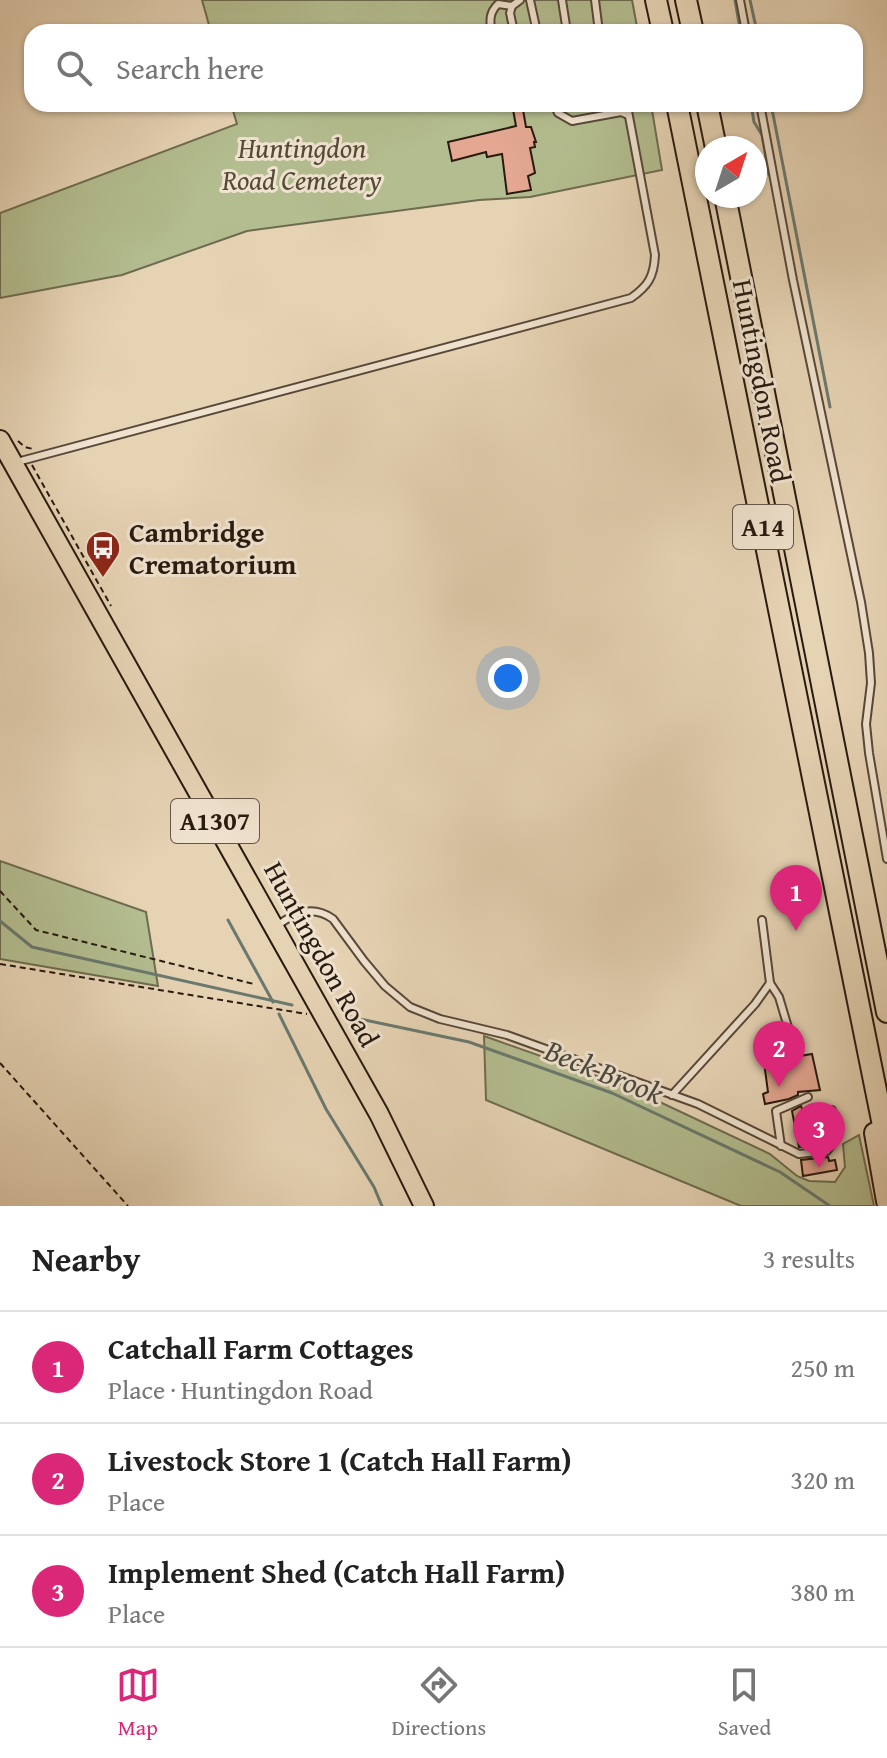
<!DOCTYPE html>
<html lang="en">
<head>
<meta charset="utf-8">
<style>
	:root { --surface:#fff; --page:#f2f2f2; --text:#222; --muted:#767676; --line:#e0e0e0; --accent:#db2777 }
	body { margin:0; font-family:"Gentium Book Plus",serif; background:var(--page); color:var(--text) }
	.compass { position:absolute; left:695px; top:136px; width:72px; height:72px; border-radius:50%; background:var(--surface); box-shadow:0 2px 6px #0004; rotate:39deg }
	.you { position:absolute; left:508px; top:678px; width:28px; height:28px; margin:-20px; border:6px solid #fff; border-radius:50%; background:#1a73e8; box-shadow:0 0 0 12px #1a73e833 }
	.badge { display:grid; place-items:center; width:52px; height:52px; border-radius:50%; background:var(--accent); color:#fff; font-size:26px; font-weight:700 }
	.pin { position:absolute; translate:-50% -66px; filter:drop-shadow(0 2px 4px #0008) }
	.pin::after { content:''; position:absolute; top:42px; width:28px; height:24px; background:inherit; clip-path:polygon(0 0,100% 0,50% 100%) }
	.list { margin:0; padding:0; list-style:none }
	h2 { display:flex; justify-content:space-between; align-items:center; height:104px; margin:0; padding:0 32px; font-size:34px }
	h2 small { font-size:26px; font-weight:400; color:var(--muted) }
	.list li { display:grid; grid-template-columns:52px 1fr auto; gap:24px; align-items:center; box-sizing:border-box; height:112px; padding:0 32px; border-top:2px solid var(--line) }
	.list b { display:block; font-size:30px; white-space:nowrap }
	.list p { margin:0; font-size:26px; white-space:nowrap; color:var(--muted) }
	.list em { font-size:26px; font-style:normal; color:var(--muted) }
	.icon { flex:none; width:44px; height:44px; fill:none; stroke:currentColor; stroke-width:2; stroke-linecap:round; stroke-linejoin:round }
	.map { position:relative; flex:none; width:887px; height:1206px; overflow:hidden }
	.search { position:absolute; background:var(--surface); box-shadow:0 2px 6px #0004; left:24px; right:24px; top:24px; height:88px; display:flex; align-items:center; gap:20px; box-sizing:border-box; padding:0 28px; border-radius:24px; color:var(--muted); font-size:30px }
	.sheet { height:440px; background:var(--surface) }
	nav { display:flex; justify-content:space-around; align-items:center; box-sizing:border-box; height:112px; border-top:2px solid var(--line); background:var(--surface); font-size:22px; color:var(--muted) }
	nav a { display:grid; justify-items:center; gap:4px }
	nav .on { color:var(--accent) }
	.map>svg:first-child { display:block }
	.green { fill:#b3bd8f; stroke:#6e6c50; stroke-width:2 }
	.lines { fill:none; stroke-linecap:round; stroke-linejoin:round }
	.stream { stroke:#6a796e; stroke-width:3 }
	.building { fill:#e4a892; stroke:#281a10; stroke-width:2 }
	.lane-casing { stroke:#584839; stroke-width:10 }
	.primary-casing { stroke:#281a10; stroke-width:22 }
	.highway-casing { stroke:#281a10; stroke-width:24 }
	.path { stroke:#281a10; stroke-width:2; stroke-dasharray:6 4; stroke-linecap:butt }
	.lane { stroke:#efe2ce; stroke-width:6 }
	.primary { stroke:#e6d3b4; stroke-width:18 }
	.highway { stroke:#e6d3b4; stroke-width:20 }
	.labels { text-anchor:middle; stroke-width:6; stroke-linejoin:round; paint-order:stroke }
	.shield { fill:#efe2ce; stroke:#645649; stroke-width:2 }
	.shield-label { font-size:26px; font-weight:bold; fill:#281a10 }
	.park-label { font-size:28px; font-style:italic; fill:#524b36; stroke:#efe2ce }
	.street-label { font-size:28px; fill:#281a10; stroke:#efe2ce }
	.poi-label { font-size:28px; font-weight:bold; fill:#281a10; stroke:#efe2ce; text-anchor:start }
	.water-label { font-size:30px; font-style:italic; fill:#49493f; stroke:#efe2ce }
</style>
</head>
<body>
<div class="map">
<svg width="887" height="1206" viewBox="0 0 887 1206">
	<rect width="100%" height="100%" fill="#e6d3b4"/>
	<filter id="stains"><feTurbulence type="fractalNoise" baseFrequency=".0025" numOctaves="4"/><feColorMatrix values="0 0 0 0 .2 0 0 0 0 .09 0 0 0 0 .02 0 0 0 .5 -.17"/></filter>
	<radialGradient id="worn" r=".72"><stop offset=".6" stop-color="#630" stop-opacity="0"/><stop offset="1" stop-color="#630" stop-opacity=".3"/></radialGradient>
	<g class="green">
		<polygon points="202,0 632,0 638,32 211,32"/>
		<polygon points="231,104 651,104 662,170 530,197 479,200 247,231 122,275 0,298 0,213 237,124"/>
		<polygon points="0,861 146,912 158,986 0,959"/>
		<polygon points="484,1036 628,1087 770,1154 797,1176 809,1181 835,1182 845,1167 843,1144 859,1135 874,1206 741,1206 486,1100"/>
	</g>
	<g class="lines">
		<g class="stream">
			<polyline points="735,0 739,23"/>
			<polyline points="750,0 757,32"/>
			<polyline points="751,104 754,122 762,135 769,175"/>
			<polyline points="771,104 830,407"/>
			<polyline points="228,920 273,1002"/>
			<polyline points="0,921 32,947 292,1005"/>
			<polyline points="279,1014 326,1109 374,1187 382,1206"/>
			<polyline points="346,1016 469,1042 612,1093 780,1172 830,1206"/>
		</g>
	</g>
	<g class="building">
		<polygon points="512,104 522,104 526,127 531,127 536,142 534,142 535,147 530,148 535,173 528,176 531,190 507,194 502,154 487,157 486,152 452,161 448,142 516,126"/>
		<polygon points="812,1054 820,1090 798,1092 798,1095 789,1099 765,1104 763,1094 768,1092 764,1062"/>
		<polygon points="801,1106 803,1111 819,1108 826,1143 824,1145 799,1147 792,1111"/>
		<polygon points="828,1157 829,1161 835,1160 837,1170 803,1176 801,1160"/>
	</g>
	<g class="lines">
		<defs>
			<g id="lane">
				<polyline points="530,0 537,32"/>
				<polyline points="562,0 567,32"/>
				<polyline points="595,0 599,32"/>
				<polyline points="740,0 746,32"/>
				<polyline points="512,6 510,13 514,32"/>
				<path d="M491,32C490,20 489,13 498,4L512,6L520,0"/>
				<polyline points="554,104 558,113 572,121 621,112 628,115"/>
				<polyline points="565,104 575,107 596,104"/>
				<polyline points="760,104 793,280 861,602 869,653 871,683 866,724 869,753 887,859"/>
				<path d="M17,462L631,298C648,286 654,277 655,255L628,111L623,104"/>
				<path d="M278,925C296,912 313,905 333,919L364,961L385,986L410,1007L440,1019L507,1035L698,1104L799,1154L827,1151L834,1142L832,1110"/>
				<polyline points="770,983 779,997 790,1034"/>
				<polyline points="672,1095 755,1004 770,983 762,920"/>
				<polyline points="781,1146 776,1111 808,1097"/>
			</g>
			<polyline id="primary" points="0,440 379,1114 424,1206"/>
			<g id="highway">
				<polyline points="656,0 663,32"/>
				<polyline points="686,0 693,32"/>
				<polyline points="677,104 887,1145"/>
				<polyline points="707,104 716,148"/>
				<polyline points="725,196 887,1012"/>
				<polyline points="875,1133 887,1201"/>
			</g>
		</defs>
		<use href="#lane" class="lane-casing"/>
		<use href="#primary" class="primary-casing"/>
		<use href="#highway" class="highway-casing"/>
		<g class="path">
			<polyline points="18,441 25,447 33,449"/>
			<polyline points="32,465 111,606"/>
			<polyline points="0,891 36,930 254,984"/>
			<polyline points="0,964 307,1014"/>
			<polyline points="0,1063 128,1206"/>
		</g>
		<use href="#lane" class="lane"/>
		<use href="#primary" class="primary"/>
		<use href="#highway" class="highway"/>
	</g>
	<defs>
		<symbol id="bus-pin" viewBox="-11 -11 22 30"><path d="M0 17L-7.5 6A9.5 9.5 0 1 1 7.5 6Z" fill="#8f2418" stroke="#efe2ce"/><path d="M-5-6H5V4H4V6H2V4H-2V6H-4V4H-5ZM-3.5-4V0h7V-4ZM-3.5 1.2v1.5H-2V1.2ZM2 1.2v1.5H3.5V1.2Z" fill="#fff"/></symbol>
	</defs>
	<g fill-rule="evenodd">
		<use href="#bus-pin" x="83" y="528" width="40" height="54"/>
	</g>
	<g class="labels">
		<g class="shield">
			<rect x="733" y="505" width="60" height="44" rx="6"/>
			<rect x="171" y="799" width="88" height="44" rx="6"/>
		</g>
		<g class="shield-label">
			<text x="763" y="536">A14</text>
			<text x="215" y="830">A1307</text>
		</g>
		<g class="park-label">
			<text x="302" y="158">Huntingdon<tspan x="302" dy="32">Road Cemetery</tspan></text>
		</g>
		<g class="street-label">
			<text transform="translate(762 381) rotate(79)" y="10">Huntingdon Road</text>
			<text transform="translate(322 954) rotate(61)" y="10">Huntingdon Road</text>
		</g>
		<g class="poi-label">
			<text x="129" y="542">Cambridge<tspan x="129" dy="32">Crematorium</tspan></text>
		</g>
		<g class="water-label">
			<text transform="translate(604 1072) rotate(22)" y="10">Beck Brook</text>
		</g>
	</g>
	<rect width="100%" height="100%" filter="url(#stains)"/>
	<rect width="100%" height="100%" fill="url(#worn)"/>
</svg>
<svg class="compass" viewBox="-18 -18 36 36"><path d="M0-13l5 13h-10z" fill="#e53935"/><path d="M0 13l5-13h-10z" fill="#767676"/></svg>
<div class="you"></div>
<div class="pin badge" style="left:796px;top:931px">1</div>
<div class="pin badge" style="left:779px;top:1087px">2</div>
<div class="pin badge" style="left:819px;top:1168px">3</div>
<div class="search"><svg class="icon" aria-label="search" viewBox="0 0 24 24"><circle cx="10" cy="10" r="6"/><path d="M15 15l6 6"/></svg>Search here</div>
</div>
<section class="sheet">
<h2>Nearby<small>3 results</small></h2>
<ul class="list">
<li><span class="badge">1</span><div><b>Catchall Farm Cottages</b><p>Place · Huntingdon Road</p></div><em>250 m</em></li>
<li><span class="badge">2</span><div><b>Livestock Store 1 (Catch Hall Farm)</b><p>Place</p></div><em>320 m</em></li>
<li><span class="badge">3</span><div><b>Implement Shed (Catch Hall Farm)</b><p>Place</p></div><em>380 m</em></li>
</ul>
</section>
<nav>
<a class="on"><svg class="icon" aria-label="map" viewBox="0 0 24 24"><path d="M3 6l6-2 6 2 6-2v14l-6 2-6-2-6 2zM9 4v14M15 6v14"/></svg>Map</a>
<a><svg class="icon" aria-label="directions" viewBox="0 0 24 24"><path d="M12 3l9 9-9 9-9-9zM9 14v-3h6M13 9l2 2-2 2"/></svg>Directions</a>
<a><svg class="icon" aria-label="saved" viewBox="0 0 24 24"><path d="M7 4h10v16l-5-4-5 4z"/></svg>Saved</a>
</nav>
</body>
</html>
